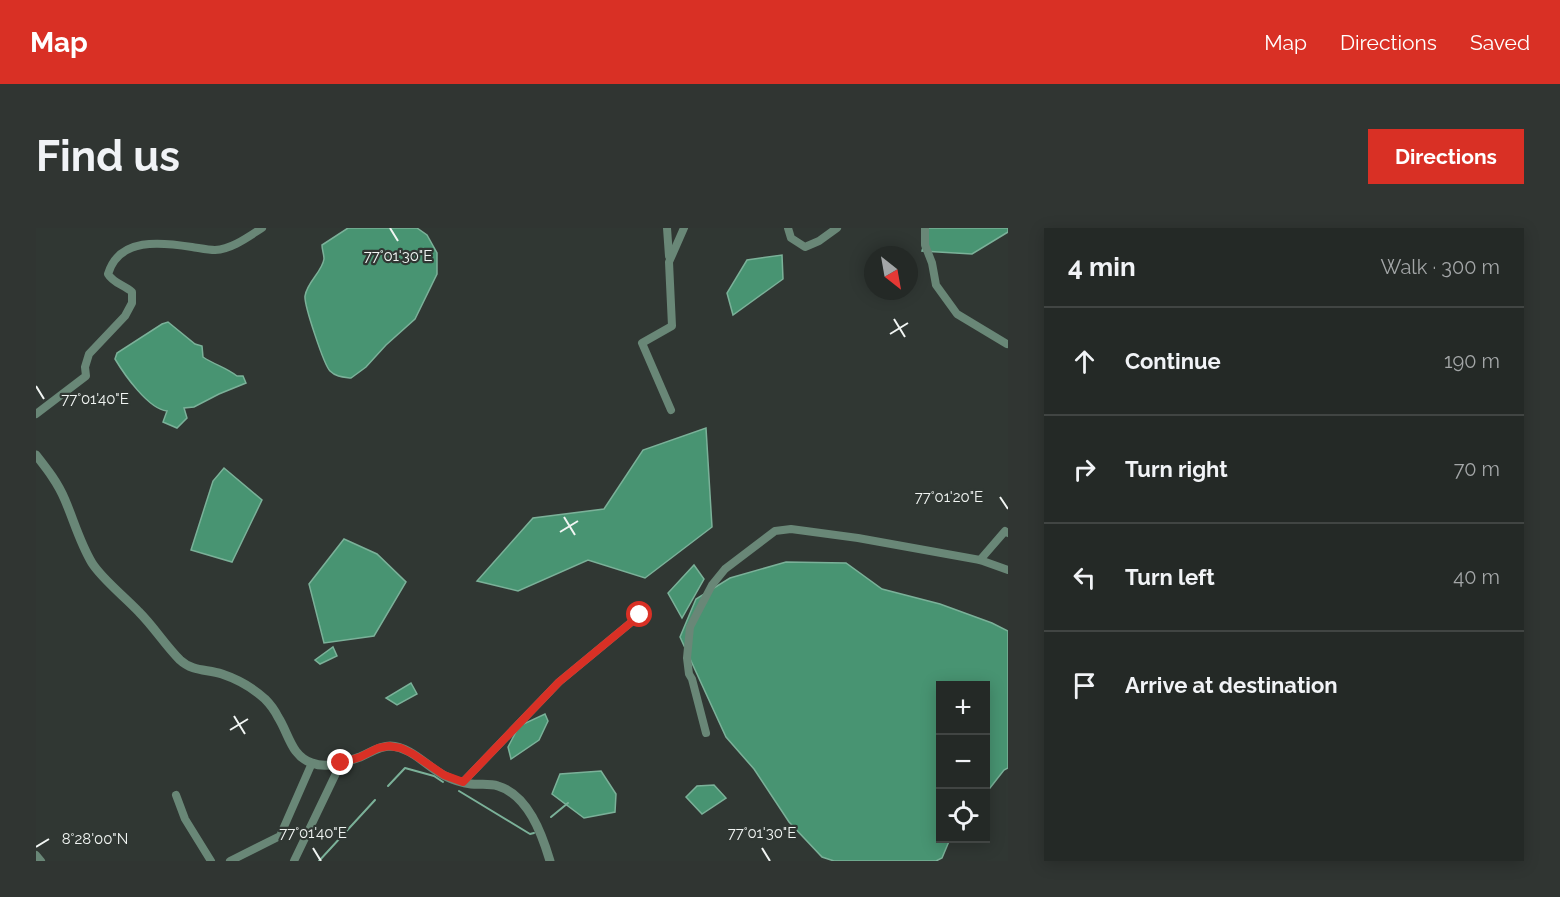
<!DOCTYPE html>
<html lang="en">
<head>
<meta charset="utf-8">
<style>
	:root { --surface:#242926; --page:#303532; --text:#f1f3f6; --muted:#a3a6a7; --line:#414543; --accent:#d93025 }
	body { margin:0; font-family:Raleway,sans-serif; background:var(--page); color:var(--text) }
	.controls { position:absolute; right:18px; bottom:18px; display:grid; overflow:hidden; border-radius:0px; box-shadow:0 3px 15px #0003 }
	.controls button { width:54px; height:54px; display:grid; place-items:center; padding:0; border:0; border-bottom:2px solid var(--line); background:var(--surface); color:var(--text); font:30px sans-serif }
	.compass { position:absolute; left:828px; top:18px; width:54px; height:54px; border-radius:50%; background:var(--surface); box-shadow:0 3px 15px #0003; rotate:149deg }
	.stop { position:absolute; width:18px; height:18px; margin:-14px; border:4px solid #d93025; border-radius:50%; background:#fff }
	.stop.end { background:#d93025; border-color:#fff; box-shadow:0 2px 6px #0008 }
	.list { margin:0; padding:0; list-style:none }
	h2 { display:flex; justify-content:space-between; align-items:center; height:78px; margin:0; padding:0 24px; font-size:26px }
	h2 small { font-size:20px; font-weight:400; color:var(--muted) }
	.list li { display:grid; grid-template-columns:39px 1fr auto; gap:18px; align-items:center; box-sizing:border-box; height:108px; padding:0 24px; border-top:2px solid var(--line) }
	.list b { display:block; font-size:22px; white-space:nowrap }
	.list em { font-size:20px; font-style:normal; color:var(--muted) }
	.icon { flex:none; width:33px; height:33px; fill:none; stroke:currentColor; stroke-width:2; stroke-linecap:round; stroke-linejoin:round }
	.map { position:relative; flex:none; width:972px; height:633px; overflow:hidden; border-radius:0px }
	header { display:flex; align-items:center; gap:36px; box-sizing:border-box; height:84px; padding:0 30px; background:var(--accent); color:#fff }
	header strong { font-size:28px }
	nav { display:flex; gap:33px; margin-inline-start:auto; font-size:21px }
	.intro { display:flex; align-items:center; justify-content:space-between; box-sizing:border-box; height:144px; padding:0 36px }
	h1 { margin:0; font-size:42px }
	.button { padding:15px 27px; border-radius:0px; background:var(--accent); color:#fff; font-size:21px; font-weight:700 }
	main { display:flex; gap:36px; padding:0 36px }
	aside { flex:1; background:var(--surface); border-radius:0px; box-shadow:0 3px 15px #0003 }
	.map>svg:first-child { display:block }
	.water { fill:#489472; stroke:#7bb199; stroke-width:1.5 }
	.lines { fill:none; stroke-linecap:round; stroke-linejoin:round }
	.stream { stroke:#7bb199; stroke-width:2 }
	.minor { stroke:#698777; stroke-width:8 }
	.tertiary { stroke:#698777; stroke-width:9 }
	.route { stroke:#d93025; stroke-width:8 }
	.ticks { fill:none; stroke:#f1f5f3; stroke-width:2 }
	.ticks-label { font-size:15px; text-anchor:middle; fill:#f1f5f3; stroke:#303733; stroke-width:4.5; stroke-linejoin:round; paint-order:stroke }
</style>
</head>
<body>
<header>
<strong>Map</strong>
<nav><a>Map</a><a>Directions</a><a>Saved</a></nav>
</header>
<div class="intro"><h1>Find us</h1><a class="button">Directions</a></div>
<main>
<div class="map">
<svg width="972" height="633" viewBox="0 0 972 633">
	<rect width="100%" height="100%" fill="#303733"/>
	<g class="water">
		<path d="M312,0H381L391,7L401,25V46L379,91L350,117L330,139L315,150C307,149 300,149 294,143C288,137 268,77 269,68C271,54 286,44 288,31C288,26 286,22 286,17Z"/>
		<polygon points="892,0 972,0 972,4 936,26 886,23"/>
		<polygon points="746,27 747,51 697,87 691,65 711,32"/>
		<path d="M132,94L159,116L166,118L167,129C179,137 189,139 201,148H207L210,155L183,166L158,179L148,180L151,190L141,200L127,194L131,183C112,181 88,146 79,131L81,125L126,96Z"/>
		<polygon points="670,200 676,299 609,350 552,332 482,363 441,353 497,290 568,281 607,222"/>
		<polygon points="188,240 226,272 196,334 155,322 177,253"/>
		<polygon points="308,311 341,326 370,354 338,408 288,415 273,356"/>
		<polygon points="750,334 810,335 846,361 904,376 956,395 972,403 972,540 968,542 950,565 950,458 904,458 904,610 914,611 906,630 900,633 798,633 786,629 753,594 718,541 690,509 644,409 660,371 694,350"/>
		<polygon points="658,337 668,351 646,390 632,365"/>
		<polygon points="297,419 301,428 284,436 279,432"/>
		<polygon points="375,455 381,466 361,477 350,470"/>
		<polygon points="509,486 512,493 503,512 475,531 472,519 483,498"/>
		<polygon points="565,543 580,566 579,584 548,590 516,566 524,546"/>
		<polygon points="678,557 690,570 666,586 650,569 661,558"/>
	</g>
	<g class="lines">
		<g class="stream">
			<polyline points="352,558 369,540 398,548 407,554"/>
			<polyline points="423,563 494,606 498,605"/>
			<polyline points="515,589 532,575"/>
			<polyline points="283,633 339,572"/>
		</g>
		<g class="minor">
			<polyline points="631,0 633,28"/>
			<polyline points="752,0 755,10 769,19 783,13 801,0"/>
			<polyline points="889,0 889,17 896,35 900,57 921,86 971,116"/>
			<polyline points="635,182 606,115 636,98 633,34 648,0"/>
			<path d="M0,186L50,148L49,139L53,126L89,88L96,75V64C88,57 77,55 72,46C83,9 125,14 156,19C163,20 172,22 179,22C196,21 212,9 226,0"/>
			<polyline points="944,332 969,303 972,305"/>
			<polyline points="670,505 656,451 653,446 651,430 654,399 676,357 689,341 739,303 755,301 822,310 944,332 972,342"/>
			<polyline points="427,554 523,454 604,387"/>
			<polyline points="140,567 149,591 175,633"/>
			<polyline points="0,627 5,633"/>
			<polyline points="194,633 244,608 276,535"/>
			<polyline points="258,633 305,535"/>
		</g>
		<path class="tertiary" d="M0,227C11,241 22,255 29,272C38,293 44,315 56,335C66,351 89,369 103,384C118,399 129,417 144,432C157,444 171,441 186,446C201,451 217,460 229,471C234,476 239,483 242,489C253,506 255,528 276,535C291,541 310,534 324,529C334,525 343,518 354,518C376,519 391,539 409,548C417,552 427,555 435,556C444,557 453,555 462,558C492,567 506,606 514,633"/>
	</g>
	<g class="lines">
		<polyline class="route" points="305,535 324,529 342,520 353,518 365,520 377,526 408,547 427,554 523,454 604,387"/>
	</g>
	<path class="ticks" d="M354,0L362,13M858,91L869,109M854,106L872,95M0,158L8,171M964,269L972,281M528,289L539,307M524,304L542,293M198,488L209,506M194,502L212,491M0,619L13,611M277,620L285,633M726,620L734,633"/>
	<g class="ticks-label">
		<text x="362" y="33">77°01'30"E</text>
		<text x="59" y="176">77°01'40"E</text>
		<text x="913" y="274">77°01'20"E</text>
		<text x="277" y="610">77°01'40"E</text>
		<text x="726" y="610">77°01'30"E</text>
		<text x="59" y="616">8°28'00"N</text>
	</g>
</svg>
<div class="controls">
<button>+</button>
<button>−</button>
<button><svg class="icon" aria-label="locate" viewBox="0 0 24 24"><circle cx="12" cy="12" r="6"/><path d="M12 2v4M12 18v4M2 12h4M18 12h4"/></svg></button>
</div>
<svg class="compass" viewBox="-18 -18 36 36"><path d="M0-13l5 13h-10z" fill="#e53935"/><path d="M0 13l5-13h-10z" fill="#a3a6a7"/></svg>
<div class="stop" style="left:604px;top:387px"></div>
<div class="stop end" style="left:305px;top:535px"></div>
</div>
<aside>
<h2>4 min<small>Walk · 300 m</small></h2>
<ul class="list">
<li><svg class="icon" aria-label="ahead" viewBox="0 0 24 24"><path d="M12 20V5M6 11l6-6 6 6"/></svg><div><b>Continue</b></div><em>190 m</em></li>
<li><svg class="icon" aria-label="right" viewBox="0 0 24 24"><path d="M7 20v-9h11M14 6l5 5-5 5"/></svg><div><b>Turn right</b></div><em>70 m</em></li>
<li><svg class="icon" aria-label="left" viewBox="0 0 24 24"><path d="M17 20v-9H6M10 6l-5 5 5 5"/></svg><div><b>Turn left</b></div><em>40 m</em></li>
<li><svg class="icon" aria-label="arrive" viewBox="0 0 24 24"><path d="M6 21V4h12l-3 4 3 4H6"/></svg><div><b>Arrive at destination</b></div></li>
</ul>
</aside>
</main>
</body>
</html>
